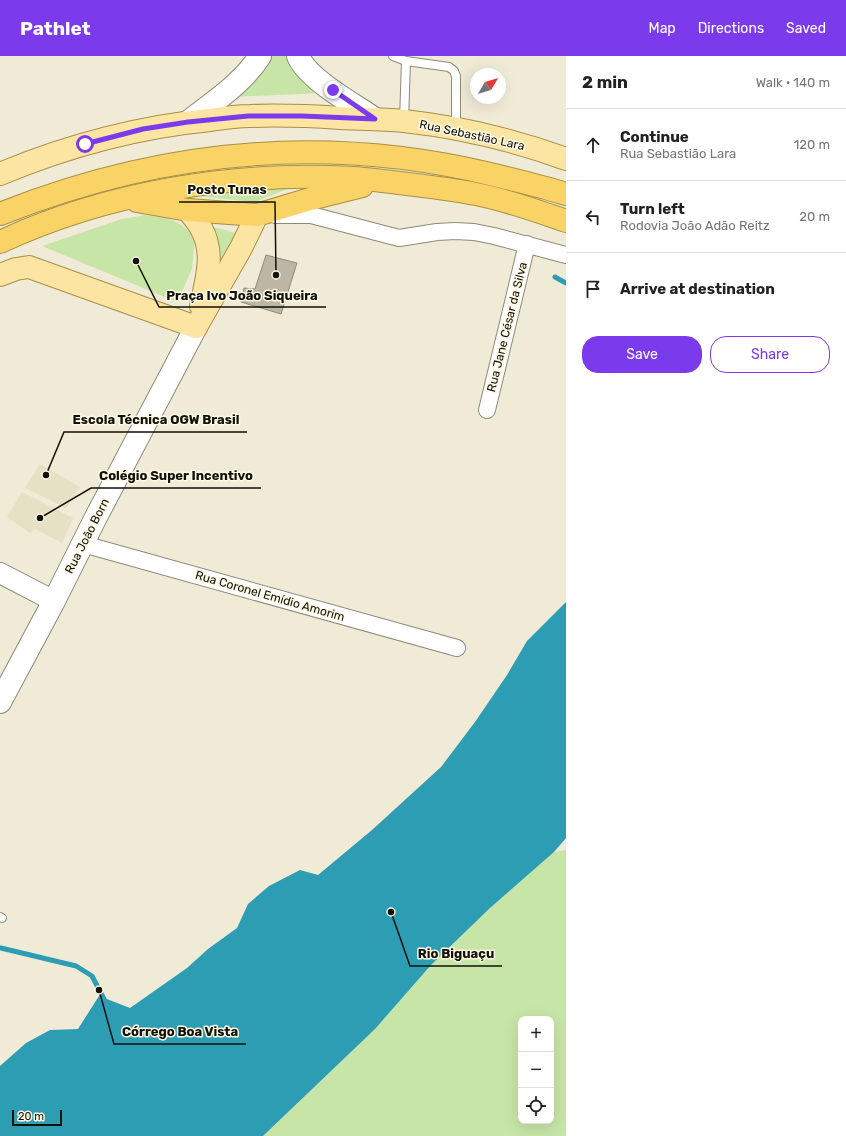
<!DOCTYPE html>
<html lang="en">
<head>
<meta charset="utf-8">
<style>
	:root { --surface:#fff; --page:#f2f2f2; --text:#222; --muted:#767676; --line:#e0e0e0; --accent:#7c3aed }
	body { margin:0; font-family:Rubik,sans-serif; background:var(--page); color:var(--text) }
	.controls { position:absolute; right:12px; bottom:12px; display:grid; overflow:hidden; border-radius:8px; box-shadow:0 4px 16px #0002 }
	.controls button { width:36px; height:36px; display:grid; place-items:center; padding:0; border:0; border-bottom:1px solid var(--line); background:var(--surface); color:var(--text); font:20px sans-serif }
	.compass { position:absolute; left:470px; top:12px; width:36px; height:36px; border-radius:50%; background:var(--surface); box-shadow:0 4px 16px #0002; rotate:52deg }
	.scale { position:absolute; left:12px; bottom:10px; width:50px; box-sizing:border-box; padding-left:4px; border:2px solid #111009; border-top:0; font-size:11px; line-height:14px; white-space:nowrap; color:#111009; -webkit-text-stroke:3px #fdf9e5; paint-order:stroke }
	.stop { position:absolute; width:12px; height:12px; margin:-9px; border:3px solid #7c3aed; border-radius:50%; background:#fff }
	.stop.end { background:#7c3aed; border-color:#fff; box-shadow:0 1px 4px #0008 }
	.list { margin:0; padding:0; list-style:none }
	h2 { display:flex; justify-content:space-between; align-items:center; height:52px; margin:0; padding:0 16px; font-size:17px }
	h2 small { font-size:13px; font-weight:400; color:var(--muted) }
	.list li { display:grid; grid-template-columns:26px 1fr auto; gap:12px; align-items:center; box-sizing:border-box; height:72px; padding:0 16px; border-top:1px solid var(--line) }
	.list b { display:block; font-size:15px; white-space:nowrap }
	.list p { margin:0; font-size:13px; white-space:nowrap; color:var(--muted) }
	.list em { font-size:13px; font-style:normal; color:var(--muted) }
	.actions { display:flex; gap:8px; padding:12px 16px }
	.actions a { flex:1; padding:9px 0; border:1px solid var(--accent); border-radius:16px; text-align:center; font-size:14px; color:var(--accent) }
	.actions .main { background:var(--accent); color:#fff }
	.icon { flex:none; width:22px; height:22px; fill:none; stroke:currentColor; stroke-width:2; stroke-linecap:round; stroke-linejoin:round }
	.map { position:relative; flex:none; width:566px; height:1080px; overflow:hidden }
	header { display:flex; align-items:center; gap:24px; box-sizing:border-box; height:56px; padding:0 20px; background:var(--accent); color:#fff }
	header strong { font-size:19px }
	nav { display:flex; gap:22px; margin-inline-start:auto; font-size:14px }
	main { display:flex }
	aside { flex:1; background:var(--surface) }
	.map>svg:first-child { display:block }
	.built { fill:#e6e0c4 }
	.green { fill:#c8e5a8; fill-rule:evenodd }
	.water { fill:#2c9db2 }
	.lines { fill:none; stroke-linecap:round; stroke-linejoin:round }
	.stream { stroke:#2c9db2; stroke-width:5 }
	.building { fill:#bbb7a4; stroke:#8f8b79 }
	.service-casing { stroke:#8e8a78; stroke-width:10 }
	.minor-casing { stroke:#8e8a78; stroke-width:18 }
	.tertiary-casing { stroke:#8e8a78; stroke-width:22 }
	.secondary-casing { stroke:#8e8a78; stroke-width:24 }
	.primary-casing { stroke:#a88f45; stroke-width:24 }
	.motorway-casing { stroke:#a88f45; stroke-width:24 }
	.service { stroke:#fff; stroke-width:8 }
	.minor { stroke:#fff; stroke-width:16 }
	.tertiary { stroke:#fff; stroke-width:20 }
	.secondary { stroke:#fff; stroke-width:22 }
	.primary { stroke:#fce5a3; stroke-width:22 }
	.motorway { stroke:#fad366; stroke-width:22 }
	.route { stroke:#7c3aed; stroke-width:5 }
	.labels { text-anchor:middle; stroke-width:3; stroke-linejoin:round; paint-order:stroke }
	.street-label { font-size:12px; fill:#111009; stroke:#fdf9e5 }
	.leader { fill:none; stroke:#111009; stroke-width:1.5 }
	.callout-dot { fill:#111009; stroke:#fdf9e5; stroke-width:1.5 }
	.callout-label { font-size:13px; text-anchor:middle; font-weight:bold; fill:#111009; stroke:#fdf9e5; stroke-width:3; stroke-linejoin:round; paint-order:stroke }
</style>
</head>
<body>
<header>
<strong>Pathlet</strong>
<nav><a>Map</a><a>Directions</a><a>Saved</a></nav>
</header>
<main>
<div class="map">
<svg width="566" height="1080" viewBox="0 0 566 1080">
	<rect width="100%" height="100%" fill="#f0ebd7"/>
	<g class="built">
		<polygon points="40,408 80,431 66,452 25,432"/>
		<polygon points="22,436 73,462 62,487 35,473 30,477 7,461"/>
	</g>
	<g class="green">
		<polygon points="268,0 288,0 326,37 231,41"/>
		<polygon points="301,128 254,146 198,140"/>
		<path d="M145,159C170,162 178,163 195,182L192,213L177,246L42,190L122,163Z"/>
		<polygon points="209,170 241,178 217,217 220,200 216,178"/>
		<path d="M566,794V1080H263L375,973L431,909L490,852L554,796ZM521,963H551V1065H521Z"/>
	</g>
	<polygon class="water" points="566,546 566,782 554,796 490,852 431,909 375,973 263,1080 0,1080 0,1010 26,987 50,974 78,973 99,940 130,952 187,912 208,893 237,872 248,848 269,830 300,814 318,819 372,774 441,711 475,666 507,619 527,585"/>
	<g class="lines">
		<g class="stream">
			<polyline points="555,221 566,227"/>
			<polyline points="1,892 76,910 92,920 106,947"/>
		</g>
	</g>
	<polygon class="building" points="266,199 297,207 281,258 241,246 244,232 255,233"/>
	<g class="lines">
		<defs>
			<g id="service">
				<polyline points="393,0 406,5 449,11 454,15 456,20 456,72"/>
				<polyline points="404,64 406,5"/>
				<polyline points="0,861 2,862"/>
			</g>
			<g id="minor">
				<polyline points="275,159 311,159 399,182 437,176 455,175 474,176 494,180 566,199"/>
				<polyline points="487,354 527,188"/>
				<polyline points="83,488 457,592"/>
			</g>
			<polyline id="tertiary" points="0,517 54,545"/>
			<g id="secondary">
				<path d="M298,0C308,24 354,48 375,63"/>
				<path d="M188,66C213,46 242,28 260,0"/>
				<polyline points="0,646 54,545 95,463 196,271"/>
			</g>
			<g id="primary">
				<path d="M0,118C67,90 138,71 210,64C223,62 237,60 250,60C280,59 310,60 340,62C362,63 383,63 404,65C459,71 514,84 566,103"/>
				<path d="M188,154C192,160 199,167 202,174C215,198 206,225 201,250"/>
				<polyline points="0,219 16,213 29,211 196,271"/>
				<polyline points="196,271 241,192 257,159"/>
			</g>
			<g id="motorway">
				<polyline points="137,145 188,154 257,159 310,143 362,130"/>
				<path d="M0,158C160,94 322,78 490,118C515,124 541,130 566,138"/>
				<path d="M0,186C107,136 236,115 354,122C369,123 384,125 399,127C425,130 451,133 476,138C507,144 537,155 566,165"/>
			</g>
		</defs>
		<use href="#service" class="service-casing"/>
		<use href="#minor" class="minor-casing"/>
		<use href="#tertiary" class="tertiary-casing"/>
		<use href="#secondary" class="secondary-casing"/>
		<use href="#primary" class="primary-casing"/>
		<use href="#motorway" class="motorway-casing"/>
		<use href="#service" class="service"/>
		<use href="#minor" class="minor"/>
		<use href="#tertiary" class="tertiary"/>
		<use href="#secondary" class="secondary"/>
		<use href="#primary" class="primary"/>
		<use href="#motorway" class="motorway"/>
	</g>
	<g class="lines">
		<polyline class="route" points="85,88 143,73 188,66 248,60 302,60 375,63 333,34"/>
	</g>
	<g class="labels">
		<g class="street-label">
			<text transform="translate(472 79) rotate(12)" y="4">Rua Sebastião Lara</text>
			<text transform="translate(507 271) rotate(-76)" y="4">Rua Jane César da Silva</text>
			<text transform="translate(87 480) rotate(-63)" y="4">Rua João Born</text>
			<text transform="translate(270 540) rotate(16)" y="4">Rua Coronel Emídio Amorim</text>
		</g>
	</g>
	<path class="leader" d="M276 219L275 146H179M136 205L159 251H326M46 419L64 376H247M40 462L91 432H261M391 856L410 910H502M99 934L114 988H246"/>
	<g class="callout-dot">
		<circle cx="276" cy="219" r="4"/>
		<circle cx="136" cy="205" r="4"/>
		<circle cx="46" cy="419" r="4"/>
		<circle cx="40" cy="462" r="4"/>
		<circle cx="391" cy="856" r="4"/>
		<circle cx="99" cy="934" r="4"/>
	</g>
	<g class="callout-label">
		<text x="227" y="138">Posto Tunas</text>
		<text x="242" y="244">Praça Ivo João Siqueira</text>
		<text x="156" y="368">Escola Técnica OGW Brasil</text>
		<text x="176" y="424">Colégio Super Incentivo</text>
		<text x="456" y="902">Rio Biguaçu</text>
		<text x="180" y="980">Córrego Boa Vista</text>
	</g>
</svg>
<div class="controls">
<button>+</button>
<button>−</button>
<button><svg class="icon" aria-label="locate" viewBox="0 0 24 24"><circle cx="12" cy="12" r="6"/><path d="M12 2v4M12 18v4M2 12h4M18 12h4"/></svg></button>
</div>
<svg class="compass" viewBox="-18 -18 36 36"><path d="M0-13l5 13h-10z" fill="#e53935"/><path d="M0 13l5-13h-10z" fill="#767676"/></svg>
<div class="scale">20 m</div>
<div class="stop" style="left:85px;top:88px"></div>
<div class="stop end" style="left:333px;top:34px"></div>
</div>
<aside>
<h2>2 min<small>Walk · 140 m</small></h2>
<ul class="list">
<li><svg class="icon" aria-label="ahead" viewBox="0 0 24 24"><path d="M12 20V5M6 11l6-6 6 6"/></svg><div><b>Continue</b><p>Rua Sebastião Lara</p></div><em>120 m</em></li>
<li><svg class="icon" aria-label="left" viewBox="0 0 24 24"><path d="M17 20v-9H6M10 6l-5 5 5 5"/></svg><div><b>Turn left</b><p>Rodovia João Adão Reitz</p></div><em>20 m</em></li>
<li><svg class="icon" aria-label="arrive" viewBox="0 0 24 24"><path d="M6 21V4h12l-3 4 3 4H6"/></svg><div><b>Arrive at destination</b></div></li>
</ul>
<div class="actions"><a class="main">Save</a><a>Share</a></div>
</aside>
</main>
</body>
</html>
